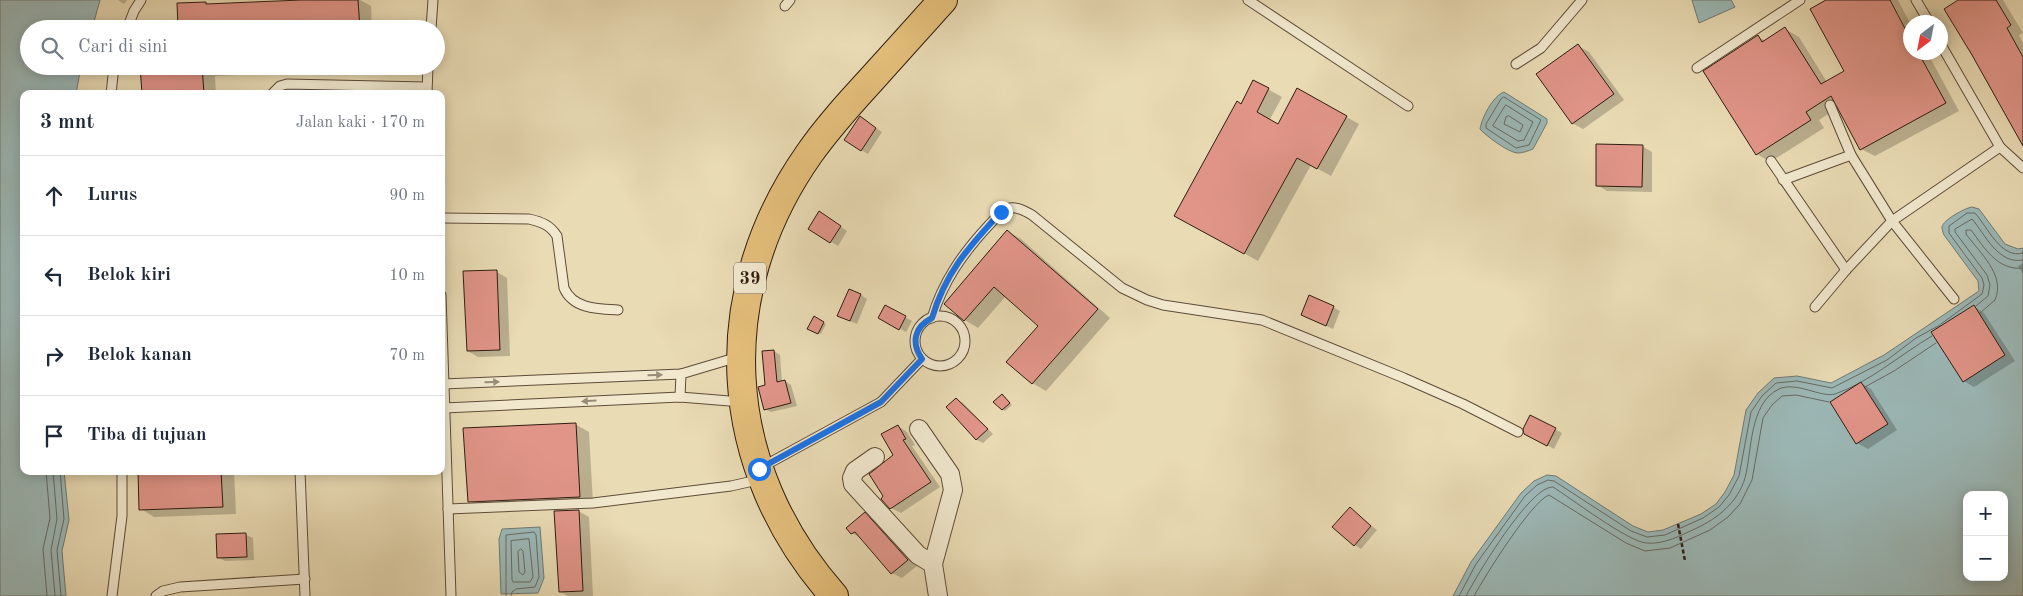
<!DOCTYPE html>
<html lang="id">
<head>
<meta charset="utf-8">
<style>
	:root { --surface:#fff; --page:#f2f2f3; --text:#1f2937; --muted:#747a83; --line:#e0e1e3 }
	body { margin:0; font-family:"Old Standard TT",serif; background:var(--page); color:var(--text) }
	.controls { position:absolute; right:15px; bottom:15px; display:grid; overflow:hidden; border-radius:10px; box-shadow:0 2px 12px #0003 }
	.controls button { width:45px; height:45px; display:grid; place-items:center; padding:0; border:0; border-bottom:1px solid var(--line); background:var(--surface); color:var(--text); font:25px sans-serif }
	.compass { position:absolute; left:1903px; top:15px; width:45px; height:45px; border-radius:50%; background:var(--surface); box-shadow:0 2px 12px #0003; rotate:212deg }
	.stop { position:absolute; width:15px; height:15px; margin:-11px; border:4px solid #1a73e8; border-radius:50%; background:#fff }
	.stop.end { background:#1a73e8; border-color:#fff; box-shadow:0 1px 5px #0008 }
	.list { margin:0; padding:0; list-style:none }
	h2 { display:flex; justify-content:space-between; align-items:center; height:65px; margin:0; padding:0 20px; font-size:21px }
	h2 small { font-size:16px; font-weight:400; color:var(--muted) }
	.list li { display:grid; grid-template-columns:32px 1fr auto; gap:15px; align-items:center; box-sizing:border-box; height:80px; padding:0 20px; border-top:1px solid var(--line) }
	.list b { display:block; font-size:19px; white-space:nowrap }
	.list em { font-size:16px; font-style:normal; color:var(--muted) }
	.icon { flex:none; width:28px; height:28px; fill:none; stroke:currentColor; stroke-width:2; stroke-linecap:round; stroke-linejoin:round }
	.map { position:relative; flex:none; width:2023px; height:596px; overflow:hidden }
	.search { position:absolute; background:var(--surface); box-shadow:0 2px 12px #0003; left:20px; top:20px; width:425px; height:55px; display:flex; align-items:center; gap:12px; box-sizing:border-box; padding:0 18px; border-radius:28px; color:var(--muted); font-size:19px }
	.panel { position:absolute; background:var(--surface); box-shadow:0 2px 12px #0003; left:20px; top:90px; width:425px; height:385px; border-radius:10px }
	.map>svg:first-child { display:block }
	.water { fill:#9cb9b8; stroke:#707a75; fill-rule:evenodd }
	.shadow { fill:#0003 }
	.lines { fill:none; stroke-linecap:round; stroke-linejoin:round }
	.shore { stroke:#666a64; stroke-width:1 }
	.building { fill:#e19589; stroke:#2f1c10 }
	.lane-casing { stroke:#5e4c39; stroke-width:11 }
	.street-casing { stroke:#5e4c39; stroke-width:20 }
	.highway-casing { stroke:#2f1c10; stroke-width:30 }
	.path { stroke:#2f1c10; stroke-width:2.5; stroke-dasharray:4 2.5; stroke-linecap:butt }
	.lane { stroke:#f1e8ce; stroke-width:9 }
	.street { stroke:#f1e8ce; stroke-width:18 }
	.highway { stroke:#e4be7a; stroke-width:28 }
	.oneway { fill:#9a8c78 }
	.route { stroke:#1a73e8; stroke-width:6 }
	.labels { text-anchor:middle; stroke-width:4; stroke-linejoin:round; paint-order:stroke }
	.shield { fill:#f1e8ce; stroke:#695949; stroke-width:1 }
	.shield-label { font-size:18px; font-weight:bold; fill:#2f1c10 }
</style>
</head>
<body>
<div class="map">
<svg width="2023" height="596" viewBox="0 0 2023 596">
	<rect width="100%" height="100%" fill="#e9dbb4"/>
	<filter id="stains"><feTurbulence type="fractalNoise" baseFrequency=".004" numOctaves="4"/><feColorMatrix values="0 0 0 0 .2 0 0 0 0 .09 0 0 0 0 .02 0 0 0 .5 -.17"/></filter>
	<radialGradient id="worn" r=".72"><stop offset=".6" stop-color="#630" stop-opacity="0"/><stop offset="1" stop-color="#630" stop-opacity=".3"/></radialGradient>
	<g class="water">
		<polygon points="0,0 100,0 92,29 29,29 29,66 81,66 76,94 24,94 24,471 64,471 69,520 62,551 66,596 0,596"/>
		<polygon points="1692,0 1731,0 1735,7 1699,23"/>
		<path d="M1504,92L1547,119V123L1533,149C1528,151 1523,153 1517,153C1508,152 1486,136 1480,129C1482,117 1493,96 1504,92Z"/>
		<path d="M1972,207L1979,209L2005,244L2018,249L2023,248V596H1453L1471,562L1521,493L1534,481L1547,475L1556,476L1633,526L1648,532L1663,530L1701,514L1716,504L1725,492L1734,475L1746,410L1758,393L1774,378L1797,376L1831,383L1884,355L1979,291L1978,281L1944,235C1943,232 1942,230 1942,227C1943,220 1965,208 1972,207ZM1967,495H2004V577H1967Z"/>
		<polygon points="540,527 544,578 538,593 501,594 499,539 502,529"/>
	</g>
	<g class="shadow">
		<polygon points="118,0 127,0 124,4"/>
		<polygon points="331,0 360,0 371,6 372,29 179,29 178,4 205,3 209,5"/>
		<polygon points="1829,0 1898,0 1910,23 1910,52 1927,52 1959,111 1875,156 1861,149 1839,107 1819,120 1824,128 1770,162 1757,154 1758,37 1766,41 1785,29 1799,37 1827,82 1846,72"/>
		<polygon points="1961,0 2003,0 2023,33 2019,35 2023,43 2023,143"/>
		<polygon points="1578,46 1589,52 1624,100 1583,129 1572,123"/>
		<polygon points="141,66 374,66 374,69 215,76 216,94 143,94"/>
		<polygon points="1254,81 1282,97 1269,121 1278,126 1298,90 1359,124 1331,176 1311,165 1258,261 1176,215 1242,105"/>
		<polygon points="867,122 882,132 868,154 861,150"/>
		<polygon points="1642,146 1652,152 1652,192 1607,191 1597,185"/>
		<polygon points="826,217 847,231 838,246 809,228"/>
		<polygon points="1007,231 1021,239 1110,318 1046,391 1032,383 1040,326 1006,296 978,328 965,320 945,303"/>
		<polygon points="2023,263 2023,274 2018,266"/>
		<polygon points="497,272 507,278 510,356 478,357 468,351"/>
		<polygon points="861,295 867,299 857,324 845,319"/>
		<polygon points="886,306 912,321 906,332 880,317"/>
		<polygon points="1333,307 1340,311 1333,329 1302,315"/>
		<polygon points="1974,307 1984,313 2015,361 1974,387 1964,381"/>
		<polygon points="814,318 826,324 821,334 809,328"/>
		<polygon points="774,351 780,355 782,382 785,381 791,385 797,406 771,412 765,409 766,386"/>
		<polygon points="1861,383 1871,389 1897,430 1868,449 1857,443"/>
		<polygon points="1002,395 1012,405 1005,411 1002,409"/>
		<polygon points="956,399 963,403 993,434 983,443 977,440 948,407"/>
		<polygon points="1531,416 1562,433 1554,449 1525,433"/>
		<polygon points="575,424 589,432 593,504 482,509 469,501"/>
		<polygon points="898,426 907,432 915,445 912,446 940,487 901,513 891,508"/>
		<polygon points="139,471 234,471 236,514 154,517 141,509"/>
		<polygon points="1350,509 1377,530 1361,549 1355,545"/>
		<polygon points="578,511 589,517 593,596 568,596 560,592"/>
		<polygon points="865,514 875,520 917,566 902,578 892,573 862,539 852,533"/>
		<polygon points="246,535 253,538 254,560 225,561 219,558"/>
	</g>
	<g class="lines">
		<g class="shore">
			<polygon points="1504,97 1541,120 1529,145 1516,148 1486,128 1486,124 1501,99"/>
			<polygon points="1506,105 1533,122 1524,140 1518,141 1493,126"/>
			<polygon points="1509,116 1523,125 1520,132 1504,124 1506,117"/>
			<path d="M1976,306L1988,296L1990,285L1987,275L1955,232V229L1972,219C1985,234 1998,265 2023,260"/>
			<path d="M1980,313L1995,300C2006,275 1979,252 1966,234V230H1971C1984,247 1997,271 2023,268"/>
			<path d="M1941,324L1982,294L1984,285L1982,278L1949,233V226L1967,213H1975C1987,226 2001,260 2023,253"/>
			<polyline points="1865,387 1894,371 1936,343"/>
			<polyline points="46,471 50,518 43,549 47,596"/>
			<polyline points="53,471 57,519 51,550 55,596"/>
			<polyline points="60,471 64,519 57,550 61,596"/>
			<polygon points="529,539 533,577 530,582 513,582 512,580 511,541"/>
			<polygon points="521,549 523,551 525,572 523,575 519,572 518,552"/>
			<polyline points="506,596 506,535 534,532 536,535 539,577 535,587 516,589 512,592 511,596"/>
			<polyline points="1459,596 1476,564 1525,496 1537,485 1548,480 1554,481 1631,531 1647,537 1665,535 1703,518 1719,507 1729,495 1739,476 1751,412 1762,396 1776,383 1797,381 1832,388 1887,360 1916,338 1940,325"/>
			<path d="M1466,596C1477,575 1530,486 1553,487C1572,499 1627,541 1646,543C1664,545 1681,535 1697,528C1718,518 1738,502 1745,478C1752,452 1749,403 1779,389C1796,381 1821,398 1835,394C1870,382 1901,354 1932,336"/>
			<path d="M1474,596C1485,576 1531,502 1549,495L1626,543L1645,551L1670,548L1710,530L1728,517L1740,504L1752,480L1763,418L1772,405L1782,396L1796,395L1829,402"/>
		</g>
	</g>
	<g class="building">
		<polygon points="301,0 358,0 360,29 214,29 214,27 178,28 177,3 206,2 206,4"/>
		<polygon points="1826,0 1890,0 1910,38 1910,52 1918,52 1946,103 1860,150 1831,96 1806,112 1811,120 1756,155 1703,71 1758,35 1762,42 1785,27 1821,84 1844,71 1810,9"/>
		<polygon points="1958,0 1996,0 2011,25 2007,28 2023,57 2023,146 1972,55 1944,9"/>
		<polygon points="1578,44 1614,94 1572,124 1536,74"/>
		<polygon points="140,66 202,66 204,94 142,94"/>
		<polygon points="1253,80 1269,88 1257,112 1278,124 1297,88 1347,116 1317,169 1297,158 1244,254 1174,216 1237,101 1241,104"/>
		<polygon points="860,116 876,128 861,151 844,140"/>
		<polygon points="1596,144 1643,145 1642,187 1596,186"/>
		<polygon points="819,211 841,226 830,243 808,229"/>
		<polygon points="1007,230 1098,309 1032,384 1006,362 1038,326 994,287 964,321 944,304"/>
		<polygon points="497,270 500,350 467,351 463,271"/>
		<polygon points="849,289 861,294 850,321 837,316"/>
		<polygon points="1309,295 1334,306 1326,326 1301,315"/>
		<polygon points="885,305 906,316 899,330 878,318"/>
		<polygon points="1974,305 2005,355 1963,382 1931,332"/>
		<polygon points="814,316 824,322 818,334 807,329"/>
		<polygon points="774,350 777,382 785,380 791,403 764,410 758,387 765,385 762,351"/>
		<polygon points="1861,382 1888,424 1856,444 1830,402"/>
		<polygon points="1002,394 1010,403 1002,410 993,402"/>
		<polygon points="956,398 988,429 976,440 946,407"/>
		<polygon points="1530,415 1556,428 1547,446 1524,434 1523,429"/>
		<polygon points="576,423 580,497 468,502 463,428"/>
		<polygon points="898,425 906,439 903,440 931,482 890,509 881,499 883,496 869,474 893,455 881,434"/>
		<polygon points="138,471 221,471 223,507 139,510"/>
		<polygon points="1350,507 1371,526 1354,546 1332,527"/>
		<polygon points="579,510 583,591 559,592 554,511"/>
		<polygon points="865,512 908,560 891,574 855,532 851,534 846,528"/>
		<polygon points="246,533 247,557 217,558 216,534"/>
	</g>
	<g class="lines">
		<defs>
			<g id="lane">
				<polyline points="1248,0 1408,106"/>
				<polyline points="1916,0 1929,22"/>
				<polyline points="785,6 790,0"/>
				<polyline points="127,29 134,11 141,0"/>
				<polyline points="431,29 433,0"/>
				<polyline points="1940,43 2000,147 2023,168"/>
				<polyline points="1516,64 1541,48 1582,0"/>
				<polyline points="1697,68 1800,0"/>
				<polyline points="111,94 114,66"/>
				<polyline points="272,94 280,86 287,84 426,87"/>
				<polyline points="427,94 428,66"/>
				<polyline points="1771,161 1846,270"/>
				<polyline points="1783,180 1851,155"/>
				<path d="M441,218L529,219C542,222 550,225 557,236L564,288C573,309 598,309 618,310"/>
				<polyline points="441,295 451,596"/>
				<polyline points="1954,299 1892,221 2000,147"/>
				<polyline points="1815,307 1846,270 1892,221 1851,155 1830,105"/>
				<circle cx="940" cy="341" r="25"/>
				<path d="M932,318C943,281 963,253 989,225C995,219 1001,210 1010,208C1018,207 1025,211 1032,215L1122,288L1147,300L1163,305L1262,320L1404,378L1463,404L1518,432"/>
				<polyline points="443,384 681,374 738,357"/>
				<polyline points="680,397 681,374"/>
				<polyline points="444,408 680,397 742,402"/>
				<polyline points="762,467 881,402 922,359"/>
				<polyline points="300,471 305,596"/>
				<polyline points="448,509 593,503 731,486 762,479"/>
				<polyline points="112,596 122,516 122,471"/>
				<polyline points="156,596 163,591 180,587 305,579"/>
			</g>
			<g id="street">
				<polyline points="919,429 950,474 953,490 933,564 938,596"/>
				<polyline points="875,457 855,471 852,478 853,484 918,555 933,564"/>
			</g>
			<path id="highway" d="M834,596C720,467 710,295 809,154C827,128 848,105 870,81C894,54 919,27 943,0"/>
		</defs>
		<use href="#lane" class="lane-casing"/>
		<use href="#street" class="street-casing"/>
		<use href="#highway" class="highway-casing"/>
		<polyline class="path" points="1678,524 1685,561"/>
		<use href="#lane" class="lane"/>
		<use href="#street" class="street"/>
		<use href="#highway" class="highway"/>
	</g>
	<defs><path id="oneway-solid" d="M-6-.8H1V-3.2L6.5 0L1 3.2V.8H-6Z" transform="scale(1.25)"/></defs>
	<g class="oneway">
		<use href="#oneway-solid" transform="translate(655 375) rotate(-2)"/>
		<use href="#oneway-solid" transform="translate(492 382) rotate(-2)"/>
		<use href="#oneway-solid" transform="translate(589 401) rotate(177)"/>
	</g>
	<g class="lines">
		<path class="route" d="M759,469L881,402L922,359C911,343 914,327 932,318C946,271 969,247 1001,212"/>
	</g>
	<g class="labels">
		<rect class="shield" x="734" y="262.5" width="32" height="31" rx="4"/>
		<g class="shield-label">
			<text x="750" y="284">39</text>
		</g>
	</g>
	<rect width="100%" height="100%" filter="url(#stains)"/>
	<rect width="100%" height="100%" fill="url(#worn)"/>
</svg>
<div class="controls">
<button>+</button>
<button>−</button>
</div>
<svg class="compass" viewBox="-18 -18 36 36"><path d="M0-13l5 13h-10z" fill="#e53935"/><path d="M0 13l5-13h-10z" fill="#747a83"/></svg>
<div class="stop" style="left:759px;top:469px"></div>
<div class="stop end" style="left:1001px;top:212px"></div>
<div class="search"><svg class="icon" aria-label="search" viewBox="0 0 24 24"><circle cx="10" cy="10" r="6"/><path d="M15 15l6 6"/></svg>Cari di sini</div>
<section class="panel">
<h2>3 mnt<small>Jalan kaki · 170 m</small></h2>
<ul class="list">
<li><svg class="icon" aria-label="ahead" viewBox="0 0 24 24"><path d="M12 20V5M6 11l6-6 6 6"/></svg><div><b>Lurus</b></div><em>90 m</em></li>
<li><svg class="icon" aria-label="left" viewBox="0 0 24 24"><path d="M17 20v-9H6M10 6l-5 5 5 5"/></svg><div><b>Belok kiri</b></div><em>10 m</em></li>
<li><svg class="icon" aria-label="right" viewBox="0 0 24 24"><path d="M7 20v-9h11M14 6l5 5-5 5"/></svg><div><b>Belok kanan</b></div><em>70 m</em></li>
<li><svg class="icon" aria-label="arrive" viewBox="0 0 24 24"><path d="M6 21V4h12l-3 4 3 4H6"/></svg><div><b>Tiba di tujuan</b></div></li>
</ul>
</section>
</div>
</body>
</html>
